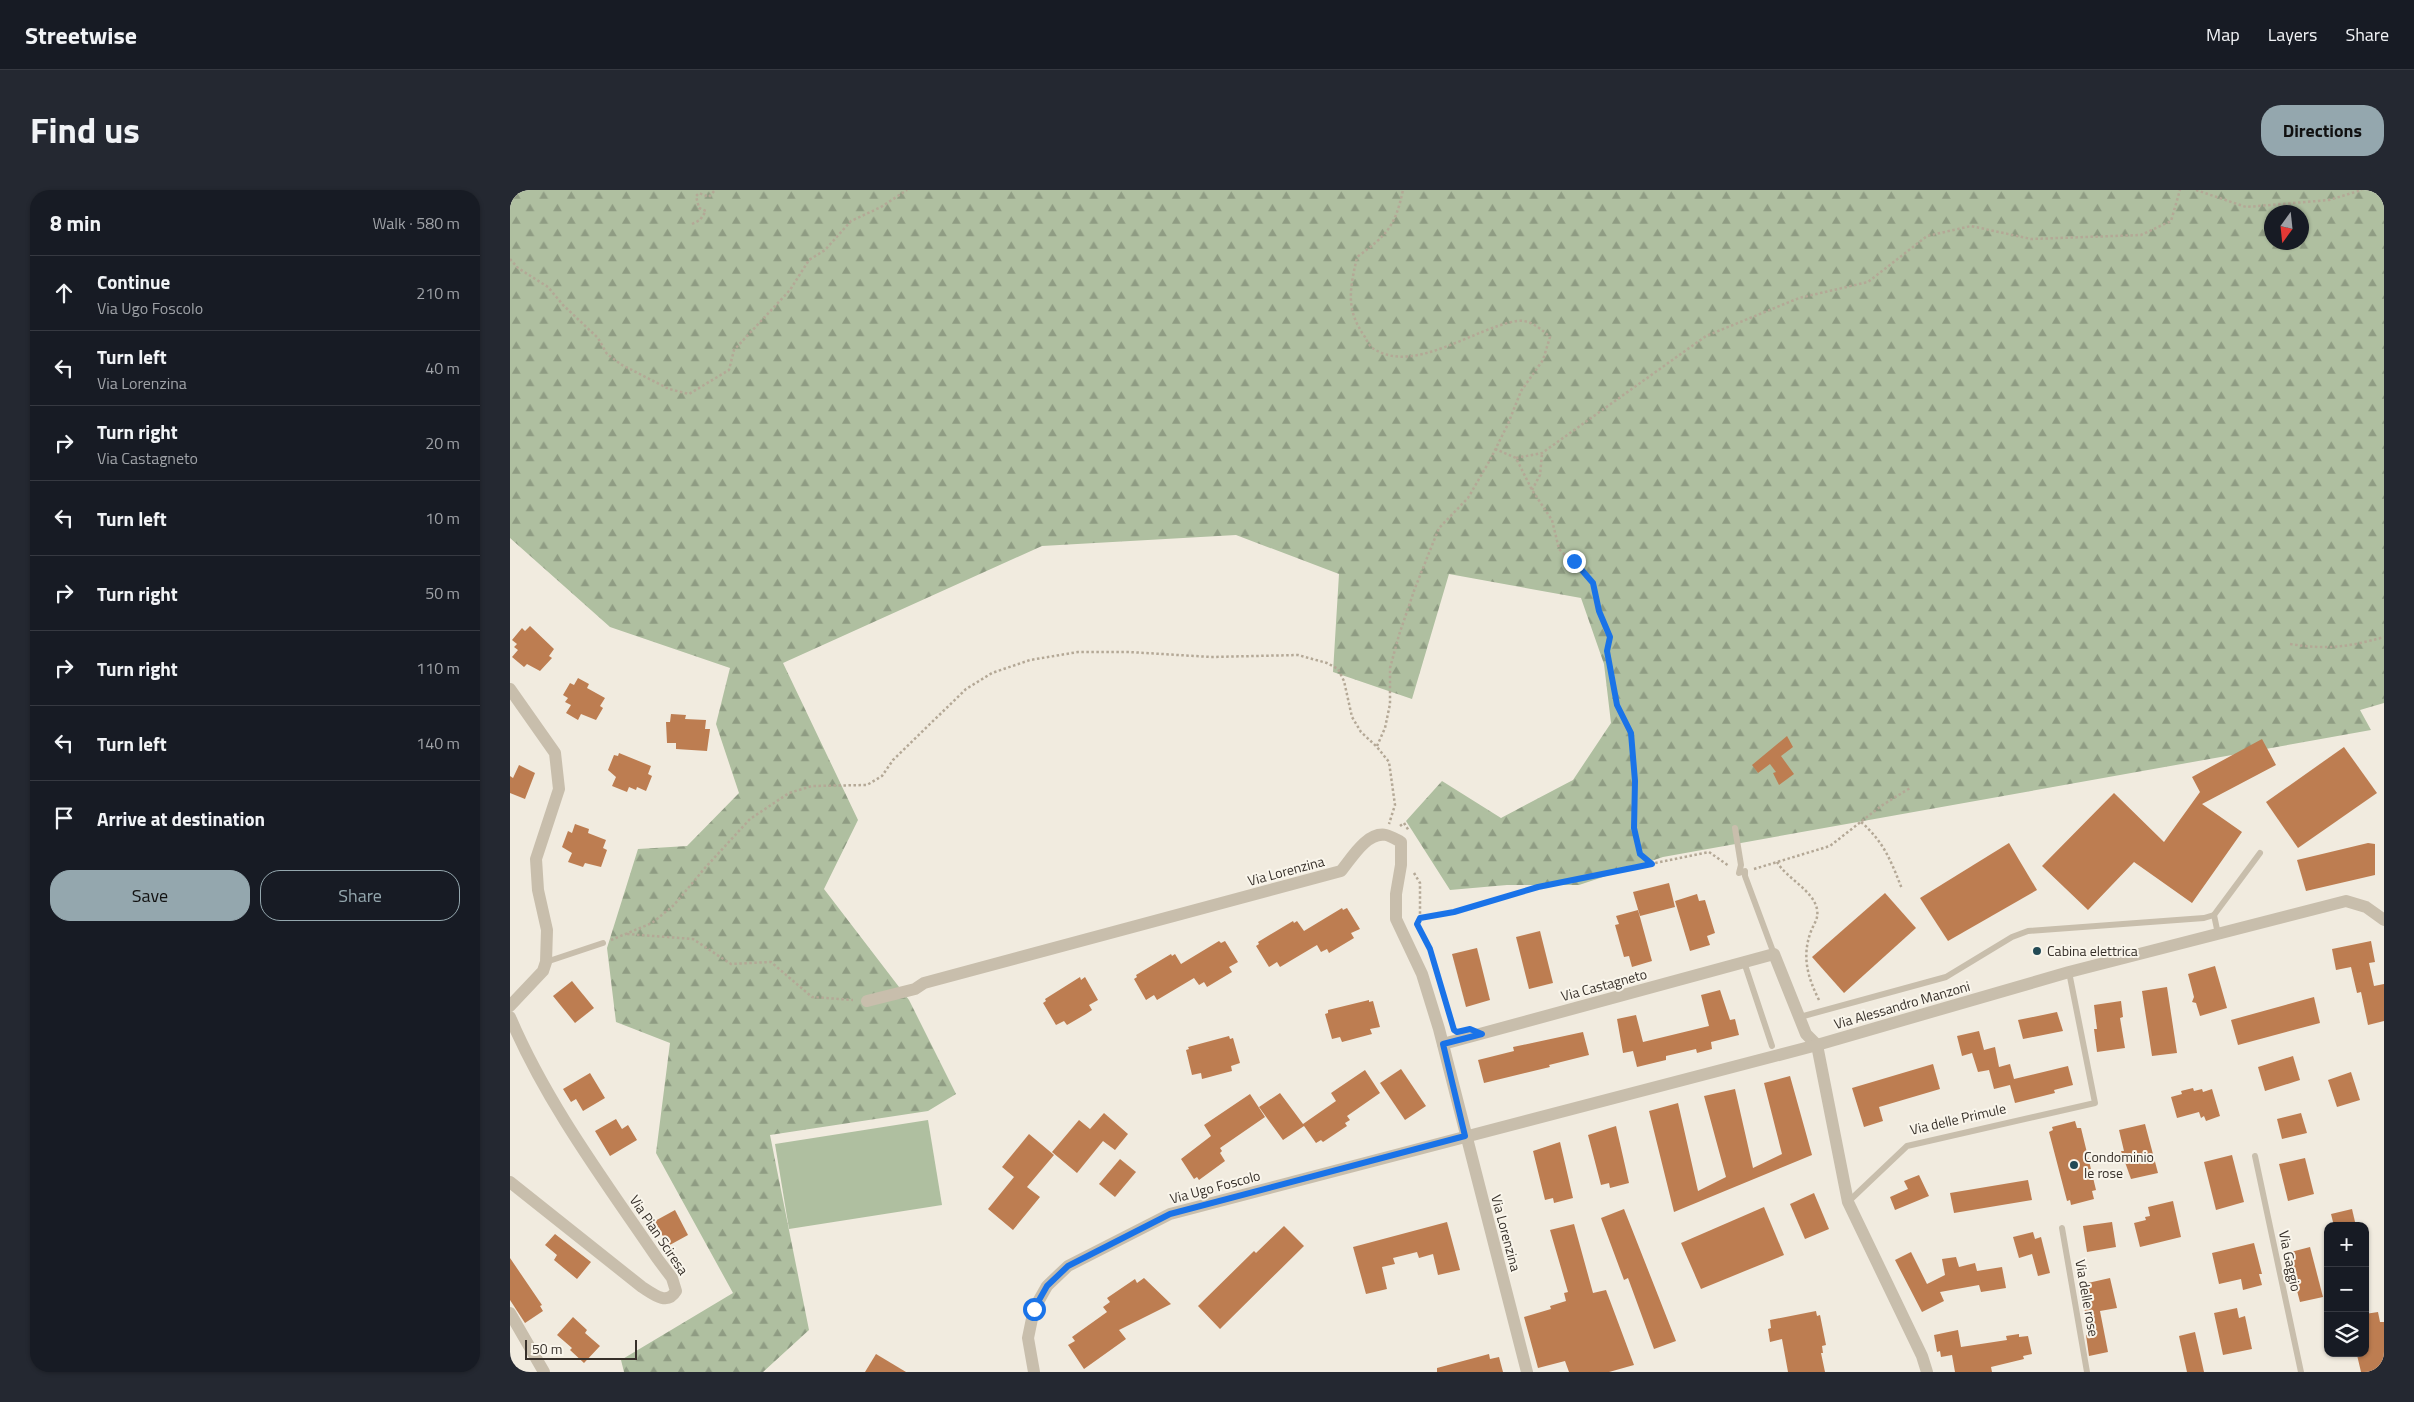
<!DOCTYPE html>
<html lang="en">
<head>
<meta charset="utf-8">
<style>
	:root { --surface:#171b24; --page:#242831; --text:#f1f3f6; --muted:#9ea1a6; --line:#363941; --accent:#94a7ae }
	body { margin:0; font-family:"Titillium Web",sans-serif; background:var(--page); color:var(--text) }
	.controls { position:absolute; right:15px; bottom:15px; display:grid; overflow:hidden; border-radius:10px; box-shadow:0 1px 4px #0004 }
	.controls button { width:45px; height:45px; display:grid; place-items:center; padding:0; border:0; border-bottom:1px solid var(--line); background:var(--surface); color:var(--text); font:25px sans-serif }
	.compass { position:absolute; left:1754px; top:15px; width:45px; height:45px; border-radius:50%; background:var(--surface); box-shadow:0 1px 4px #0004; rotate:195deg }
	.scale { position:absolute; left:15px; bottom:12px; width:112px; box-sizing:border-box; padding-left:5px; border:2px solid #37302a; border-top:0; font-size:14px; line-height:18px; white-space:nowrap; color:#37302a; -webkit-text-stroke:4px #f9f5eb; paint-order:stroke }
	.stop { position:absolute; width:15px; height:15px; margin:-11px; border:4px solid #1a73e8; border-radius:50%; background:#fff }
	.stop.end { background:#1a73e8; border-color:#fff; box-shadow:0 1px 5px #0008 }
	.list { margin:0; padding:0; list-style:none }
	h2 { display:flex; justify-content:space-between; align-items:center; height:65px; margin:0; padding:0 20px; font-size:21px }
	h2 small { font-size:16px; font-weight:400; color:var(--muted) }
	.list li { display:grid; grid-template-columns:32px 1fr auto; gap:15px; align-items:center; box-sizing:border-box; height:75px; padding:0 20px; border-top:1px solid var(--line) }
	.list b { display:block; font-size:19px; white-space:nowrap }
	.list p { margin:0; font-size:16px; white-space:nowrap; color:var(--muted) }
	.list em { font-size:16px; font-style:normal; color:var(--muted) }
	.actions { display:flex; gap:10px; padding:15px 20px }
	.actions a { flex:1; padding:11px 0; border:1px solid var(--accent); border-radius:20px; text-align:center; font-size:18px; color:var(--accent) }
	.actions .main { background:var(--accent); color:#111 }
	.icon { flex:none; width:28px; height:28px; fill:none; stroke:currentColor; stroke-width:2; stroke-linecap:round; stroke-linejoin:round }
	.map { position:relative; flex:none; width:1874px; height:1182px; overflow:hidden; border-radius:20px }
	header { display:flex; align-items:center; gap:30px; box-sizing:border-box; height:70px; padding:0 25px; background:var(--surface); border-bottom:1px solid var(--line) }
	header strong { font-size:24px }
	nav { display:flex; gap:28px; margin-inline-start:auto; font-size:18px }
	.intro { display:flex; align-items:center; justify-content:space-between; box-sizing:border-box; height:120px; padding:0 30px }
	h1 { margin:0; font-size:35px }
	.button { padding:12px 22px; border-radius:20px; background:var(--accent); color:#111; font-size:18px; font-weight:700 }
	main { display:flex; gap:30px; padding:0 30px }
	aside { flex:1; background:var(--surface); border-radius:20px; box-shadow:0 1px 4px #0004 }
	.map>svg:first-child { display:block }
	.forest { fill:url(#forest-firs); fill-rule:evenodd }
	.garden { fill:#afbfa0 }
	.building { fill:#bd7d51 }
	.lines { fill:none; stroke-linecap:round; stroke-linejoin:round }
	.path { stroke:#b4a896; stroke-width:2.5; stroke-dasharray:2.5 2.5; stroke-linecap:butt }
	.service { stroke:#c8beac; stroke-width:6 }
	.minor { stroke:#c8beac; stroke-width:12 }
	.route { stroke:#1a73e8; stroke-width:6 }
	.poi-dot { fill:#234a55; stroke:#f9f5eb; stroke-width:2 }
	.labels { text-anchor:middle; stroke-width:4; stroke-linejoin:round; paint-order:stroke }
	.street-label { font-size:14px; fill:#37302a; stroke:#f9f5eb }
	.poi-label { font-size:14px; fill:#37302a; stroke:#f9f5eb; text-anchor:start }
</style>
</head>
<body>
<header>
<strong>Streetwise</strong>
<nav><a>Map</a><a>Layers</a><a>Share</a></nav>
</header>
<div class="intro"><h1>Find us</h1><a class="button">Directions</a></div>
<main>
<aside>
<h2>8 min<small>Walk · 580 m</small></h2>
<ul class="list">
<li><svg class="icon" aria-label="ahead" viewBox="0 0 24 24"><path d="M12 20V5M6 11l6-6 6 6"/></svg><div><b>Continue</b><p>Via Ugo Foscolo</p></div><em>210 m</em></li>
<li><svg class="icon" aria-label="left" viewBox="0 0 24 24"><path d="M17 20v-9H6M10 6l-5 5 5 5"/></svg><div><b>Turn left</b><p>Via Lorenzina</p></div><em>40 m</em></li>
<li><svg class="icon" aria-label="right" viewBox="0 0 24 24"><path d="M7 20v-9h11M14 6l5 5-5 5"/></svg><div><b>Turn right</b><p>Via Castagneto</p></div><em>20 m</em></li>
<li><svg class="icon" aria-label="left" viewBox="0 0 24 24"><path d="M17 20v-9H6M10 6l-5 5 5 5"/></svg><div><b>Turn left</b></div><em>10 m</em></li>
<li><svg class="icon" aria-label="right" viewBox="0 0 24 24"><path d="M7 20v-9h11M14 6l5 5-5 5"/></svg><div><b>Turn right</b></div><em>50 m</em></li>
<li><svg class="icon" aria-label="right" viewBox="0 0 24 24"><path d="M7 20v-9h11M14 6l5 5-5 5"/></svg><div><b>Turn right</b></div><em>110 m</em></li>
<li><svg class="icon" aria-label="left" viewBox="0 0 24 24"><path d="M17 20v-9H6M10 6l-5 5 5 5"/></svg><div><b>Turn left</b></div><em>140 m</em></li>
<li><svg class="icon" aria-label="arrive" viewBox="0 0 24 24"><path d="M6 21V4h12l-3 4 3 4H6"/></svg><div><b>Arrive at destination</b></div></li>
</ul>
<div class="actions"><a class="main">Save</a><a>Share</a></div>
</aside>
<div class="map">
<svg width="1874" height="1182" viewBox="0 0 1874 1182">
	<defs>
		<pattern id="forest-firs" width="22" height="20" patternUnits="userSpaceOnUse" patternTransform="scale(1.25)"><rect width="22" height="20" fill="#afbfa0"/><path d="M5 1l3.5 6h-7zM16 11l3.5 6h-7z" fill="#8f9c83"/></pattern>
	</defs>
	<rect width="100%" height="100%" fill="#f1ebdf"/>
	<path class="forest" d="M0,0H1874V513L1850,520L1861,540L1153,667L1069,695H997L940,700L896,631L932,591L991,628L1063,590L1101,533L1094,474L1071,408L939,384L902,509L823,482L829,384L726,345L532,356L273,473L348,630L314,699L399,810L446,904L418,921L260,945L299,1140L253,1182H114L111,1170L223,1103L146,963L160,853L106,832L97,758L128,659L177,656L229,603L206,534L220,478L100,437L0,348ZM1762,22H1792V52H1762Z"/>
	<polygon class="garden" points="418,930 432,1015 279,1039 265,954"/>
	<g class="building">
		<polygon points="20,436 44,459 39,466 42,468 30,481 17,474 14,477 2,467 8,460 4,457 7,454 2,450 12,438 15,441"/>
		<polygon points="68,488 79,494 77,498 95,508 90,516 93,518 86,530 71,524 68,530 56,523 61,515 55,512 58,508 53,505 60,493 64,495"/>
		<polygon points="161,524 176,525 175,529 196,530 195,539 200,539 197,561 166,559 166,553 157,553 156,532 160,532"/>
		<polygon points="1277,546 1283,557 1271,566 1284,584 1269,595 1263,583 1266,582 1260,574 1248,583 1242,575"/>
		<polygon points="1752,549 1766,575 1692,614 1732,642 1682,713 1624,672 1578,720 1532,676 1604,603 1654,652 1690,602 1682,587"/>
		<polygon points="1834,557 1867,603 1788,658 1756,612"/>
		<polygon points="109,563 141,576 138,584 142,586 136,601 127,597 126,600 119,597 117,602 102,596 106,587 98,580 104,565 108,566"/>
		<polygon points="9,575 25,583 15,609 0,603 0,586 3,588"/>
		<polygon points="65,634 79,639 78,643 96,650 93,658 97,660 91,677 75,673 73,677 58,672 62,663 52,657 58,641 62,643"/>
		<polygon points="1499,653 1527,700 1438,751 1410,708"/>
		<polygon points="1858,653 1865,654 1865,685 1796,701 1787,670"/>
		<polygon points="1159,693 1165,717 1130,726 1123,702"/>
		<polygon points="1375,703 1406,738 1334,803 1302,767"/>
		<polygon points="1187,704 1189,711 1195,710 1205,743 1197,746 1200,755 1180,761 1165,711"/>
		<polygon points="832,718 833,720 837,718 850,739 841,743 844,748 819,763 817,759 811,762 807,755 770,777 767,772 759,777 746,756 749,754 748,752 783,731 784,733 787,731 794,741"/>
		<polygon points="1128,720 1142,771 1122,777 1119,766 1114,767 1105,735 1109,734 1106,726"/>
		<polygon points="1030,741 1043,793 1019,799 1006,747"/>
		<polygon points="709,751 711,753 715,751 728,772 719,777 722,782 697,797 694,792 689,795 684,788 647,810 644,805 636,810 624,789 627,787 626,785 661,764 662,766 665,764 671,774"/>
		<polygon points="1861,751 1865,772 1859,773 1864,796 1874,794 1874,831 1858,835 1851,802 1847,803 1841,777 1826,780 1822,759"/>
		<polygon points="967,758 980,810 956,817 942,764"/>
		<polygon points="1705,776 1717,818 1690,826 1686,813 1682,812 1684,807 1678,784"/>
		<polygon points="570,787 571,790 575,787 588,810 579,815 582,820 576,824 557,835 554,831 546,835 533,813 536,811 535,809"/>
		<polygon points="62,791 84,818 65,833 43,806"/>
		<polygon points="1657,797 1667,863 1642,866 1632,801"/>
		<polygon points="1210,800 1220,830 1225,829 1229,845 1201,852 1202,859 1187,863 1186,859 1156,866 1156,870 1127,877 1123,861 1113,863 1107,829 1126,825 1133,852 1199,836 1191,805"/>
		<polygon points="1804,807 1810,833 1728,855 1721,830"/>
		<polygon points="859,810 859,812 863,811 870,837 860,839 862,844 832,852 830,847 822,849 815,824 818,823 818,820"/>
		<polygon points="1611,811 1613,827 1610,828 1615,858 1587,862 1584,839 1587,839 1584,815"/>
		<polygon points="1547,822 1553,841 1513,849 1508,830"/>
		<polygon points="1469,841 1474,860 1485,857 1489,877 1500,874 1504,889 1558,876 1563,895 1544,900 1545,903 1505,913 1500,895 1484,899 1479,880 1468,882 1462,863 1452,866 1447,846"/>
		<polygon points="1073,842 1079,865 1039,875 1040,877 974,893 968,870 1004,861 1003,857"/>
		<polygon points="719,846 720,849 723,848 730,873 721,876 722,881 692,889 691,883 682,885 676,860 679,859 678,857"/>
		<polygon points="1783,866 1790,890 1755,901 1748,877"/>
		<polygon points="1423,874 1430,899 1369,917 1373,931 1354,937 1342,898"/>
		<polygon points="891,879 916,916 895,930 870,893"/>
		<polygon points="855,880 870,903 837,926 840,930 835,933 837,936 813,952 811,950 806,953 794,936 773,950 749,917 770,903 793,934 826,911 821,903"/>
		<polygon points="1841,882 1850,910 1827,917 1818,890"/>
		<polygon points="80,883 95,908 73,921 66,909 61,912 53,899"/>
		<polygon points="1280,886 1302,965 1164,1022 1139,921 1168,913 1188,1001 1216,987 1194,906 1225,899 1243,978 1272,964 1254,893"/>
		<polygon points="1683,898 1684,901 1692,899 1693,902 1702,899 1710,926 1696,931 1694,926 1691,928 1689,922 1667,928 1661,907 1672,904 1671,901"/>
		<polygon points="740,904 755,927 710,958 712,961 710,963 715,971 689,990 687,987 684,989 671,969 701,946 694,935"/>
		<polygon points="594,923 618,944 605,960 593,951 567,983 542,962 569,930 580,939"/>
		<polygon points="1791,923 1797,943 1772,949 1767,929"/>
		<polygon points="106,929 112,939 118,935 127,950 100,966 85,941"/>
		<polygon points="1565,931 1567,938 1571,938 1586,1000 1582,1001 1584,1009 1561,1015 1560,1010 1557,1011 1539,942 1543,940 1542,937"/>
		<polygon points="1635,934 1648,983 1621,989 1611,961 1614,961 1609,940"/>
		<polygon points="1106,936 1119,993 1100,998 1099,993 1091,995 1078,945"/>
		<polygon points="519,944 544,965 517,997 530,1007 503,1040 478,1019 504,987 492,977"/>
		<polygon points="1050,952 1063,1008 1044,1013 1043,1008 1035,1010 1023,961"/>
		<polygon points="1722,965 1734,1012 1706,1020 1694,972"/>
		<polygon points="1795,968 1804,1004 1778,1011 1769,974"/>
		<polygon points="610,969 626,982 605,1007 589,994"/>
		<polygon points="1409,985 1419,1006 1385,1020 1380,1007 1398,999 1394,991"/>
		<polygon points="1518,990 1522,1010 1444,1023 1440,1003"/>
		<polygon points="1304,1003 1319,1039 1295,1049 1280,1014"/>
		<polygon points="1663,1011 1671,1047 1630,1057 1624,1033 1636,1030 1635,1027 1640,1026 1638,1017"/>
		<polygon points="1254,1017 1274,1065 1191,1099 1171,1053"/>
		<polygon points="1114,1019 1166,1151 1144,1159 1118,1088 1114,1090 1091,1028"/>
		<polygon points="1842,1019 1846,1036 1824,1036 1821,1024"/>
		<polygon points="165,1020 178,1045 158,1056 145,1031"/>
		<polygon points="937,1032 950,1080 928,1085 923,1064 909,1068 907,1062 883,1068 885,1074 872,1077 877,1099 856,1104 843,1057"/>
		<polygon points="1602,1032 1606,1057 1577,1062 1573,1036"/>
		<polygon points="1064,1034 1083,1103 1096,1100 1124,1175 1099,1182 1059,1182 1055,1171 1028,1178 1014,1127 1041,1119 1040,1116 1056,1111 1054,1103 1058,1102 1040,1040"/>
		<polygon points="774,1036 794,1056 710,1139 688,1116 744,1061 746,1063"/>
		<polygon points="1523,1042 1525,1049 1531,1047 1540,1083 1528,1086 1522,1064 1509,1068 1503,1047"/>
		<polygon points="45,1044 81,1072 67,1089 44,1070 47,1065 35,1055"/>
		<polygon points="1744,1053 1752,1084 1749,1084 1752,1095 1733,1100 1731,1089 1709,1094 1702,1063"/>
		<polygon points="1800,1057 1813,1107 1790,1112 1777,1063"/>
		<polygon points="1401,1062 1417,1094 1435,1085 1432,1069 1446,1067 1449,1077 1465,1073 1467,1081 1492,1077 1496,1098 1471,1102 1469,1095 1430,1102 1434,1111 1412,1122 1385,1070"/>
		<polygon points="0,1068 32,1115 30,1116 33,1121 15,1133 0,1110"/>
		<polygon points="634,1088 661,1114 609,1140 616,1149 574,1179 558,1155 565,1151 562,1147 597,1122 593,1117 600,1112 597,1108 625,1089 627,1093"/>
		<polygon points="1600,1088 1607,1118 1590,1121 1598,1162 1579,1166 1576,1145 1580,1144 1569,1095"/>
		<polygon points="1727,1118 1729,1128 1735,1126 1742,1159 1713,1165 1704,1123"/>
		<polygon points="1306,1121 1307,1126 1310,1125 1316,1155 1312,1156 1313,1163 1311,1163 1315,1182 1278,1182 1272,1149 1260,1152 1258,1139 1261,1138 1260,1130"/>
		<polygon points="1868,1122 1870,1132 1874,1132 1874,1182 1851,1182 1847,1165 1855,1164 1855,1124"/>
		<polygon points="63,1127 77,1140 75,1143 90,1156 74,1173 60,1160 62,1158 47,1145"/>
		<polygon points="1448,1140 1451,1157 1497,1150 1496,1146 1509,1144 1509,1147 1518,1146 1522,1164 1513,1166 1514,1169 1481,1177 1482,1182 1445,1182 1442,1165 1431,1167 1430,1161 1427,1162 1424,1145"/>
		<polygon points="1685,1142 1690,1164 1694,1182 1677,1182 1669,1146"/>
		<polygon points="366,1164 396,1182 355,1182"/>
		<polygon points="979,1164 980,1169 989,1167 993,1182 927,1182 927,1178"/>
	</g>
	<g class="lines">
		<g class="path">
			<polyline points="1686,0 1736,17 1819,10 1852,0"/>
			<polyline points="182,34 190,30 196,21 189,18 186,6 189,3 199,7 205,0"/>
			<polyline points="0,69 8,78 38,97 53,115 88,148 97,164 112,175 159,199 179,204 219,180 224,160 280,100 299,70 315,60 341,31 371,17 397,0"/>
			<polyline points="985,259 1006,268 1022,300 1042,330 1049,359 1083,393 1089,421 1099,447 1097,461 1107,515 1121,543 1125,591 1124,638 1130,663 1142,673"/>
			<polyline points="1006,268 1032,263 1196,146 1289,108 1358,92 1417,46 1461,36 1521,49 1631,45 1661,31 1670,0"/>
			<polyline points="1022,300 1030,285 1032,264"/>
			<path d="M1780,454C1818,460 1838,457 1874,447"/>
			<path d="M867,556L875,538L880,514V478L889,445L905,398L929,338L958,308L980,270L998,234L1011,201L1033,170L1040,147C1031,139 1020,129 1007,131C966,137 904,185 864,159C860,157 857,151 855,147C835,119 840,99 847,67C877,45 885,37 893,0"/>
			<path d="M1351,632C1374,652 1381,671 1392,699"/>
			<polyline points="890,636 894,633 899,641"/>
			<path d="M1267,672C1276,688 1303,700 1307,719C1309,730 1303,734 1300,744C1292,768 1298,788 1309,810"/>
			<polyline points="1244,679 1320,656 1371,616 1400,598"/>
			<polyline points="904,683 910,693 910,728"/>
			<polyline points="117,744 183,749 221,774 261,772 302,807 343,810"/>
			<polyline points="101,750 142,733 164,715 194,679 240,629 279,603 302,596 357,595 372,586 383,570 456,499 482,483 520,470 568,462 619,462 701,467 788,465 817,473 828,479 834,491 842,527 851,542 867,557 879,572 885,615 879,634"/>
			<polyline points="923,772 920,759 907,734 910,728 943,722 1028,697 1199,662 1219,676"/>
		</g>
		<g class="service">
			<polyline points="1225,638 1231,675 1229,683 1235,681 1235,686 1264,764"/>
			<polyline points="1704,725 1708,744"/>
			<polyline points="36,772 93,753"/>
			<polyline points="1234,772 1262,856"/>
			<polyline points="1290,827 1436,787 1502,747 1518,741 1694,728 1704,725 1750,663"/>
			<polyline points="1745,966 1791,1182"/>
			<polyline points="1338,1012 1397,956 1585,913 1559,782"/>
			<polyline points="1552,1038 1577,1182"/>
		</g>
		<g class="minor">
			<polyline points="0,499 45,563 49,599 26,669 28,700 37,740 36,772 33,781 0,816"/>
			<path d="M357,811L405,799L414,793L831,681C841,669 857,641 876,645C881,646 887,650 891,652V675L886,704V729L912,784L929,839L1017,1182"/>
			<path d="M0,827C37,914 94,990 147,1068L162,1088L166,1101C157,1116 143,1104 132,1097L0,992"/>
			<polyline points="933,854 1264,764 1296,844 1307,855"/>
			<polyline points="1307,855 1338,1012 1412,1166 1417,1182"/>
			<polyline points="0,1123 34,1182"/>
			<polyline points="524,1182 518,1148 524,1119 537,1096 558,1076 660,1024 1307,855 1559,782 1836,711 1856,717 1874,730"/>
		</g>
	</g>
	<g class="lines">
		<polyline class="route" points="524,1119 537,1096 558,1076 660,1024 955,946 933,854 972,844 960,839 947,842 944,840 920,759 907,734 910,728 944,722 1028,697 1142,674 1130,664 1124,638 1125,591 1121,543 1107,515 1097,461 1100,447 1089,421 1083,393 1064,371"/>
	</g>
	<g class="poi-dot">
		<circle cx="1527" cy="761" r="5"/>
		<circle cx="1564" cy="975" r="5"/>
	</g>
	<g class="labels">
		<g class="street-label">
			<text transform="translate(776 681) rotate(-15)" y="5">Via Lorenzina</text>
			<text transform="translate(1094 795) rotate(-15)" y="5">Via Castagneto</text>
			<text transform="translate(1392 815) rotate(-16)" y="5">Via Alessandro Manzoni</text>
			<text transform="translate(1448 929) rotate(-13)" y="5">Via delle Primule</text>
			<text transform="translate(705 997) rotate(-15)" y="5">Via Ugo Foscolo</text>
			<text transform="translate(996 1043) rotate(75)" y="5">Via Lorenzina</text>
			<text transform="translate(149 1045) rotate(56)" y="5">Via Pian Sciresa</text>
			<text transform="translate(1780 1071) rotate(78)" y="5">Via Gaggio</text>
			<text transform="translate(1577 1108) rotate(80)" y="5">Via delle rose</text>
		</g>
		<g class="poi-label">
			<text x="1537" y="766">Cabina elettrica</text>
			<text x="1574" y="972">Condominio<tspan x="1574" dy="16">le rose</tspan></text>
		</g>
	</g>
</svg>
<div class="controls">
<button>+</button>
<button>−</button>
<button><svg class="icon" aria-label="layers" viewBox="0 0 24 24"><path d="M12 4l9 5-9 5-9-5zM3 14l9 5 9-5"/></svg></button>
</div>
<svg class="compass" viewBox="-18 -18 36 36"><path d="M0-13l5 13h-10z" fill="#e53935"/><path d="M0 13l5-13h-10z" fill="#9ea1a6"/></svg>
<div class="scale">50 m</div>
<div class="stop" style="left:524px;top:1119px"></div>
<div class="stop end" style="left:1064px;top:371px"></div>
</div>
</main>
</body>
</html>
